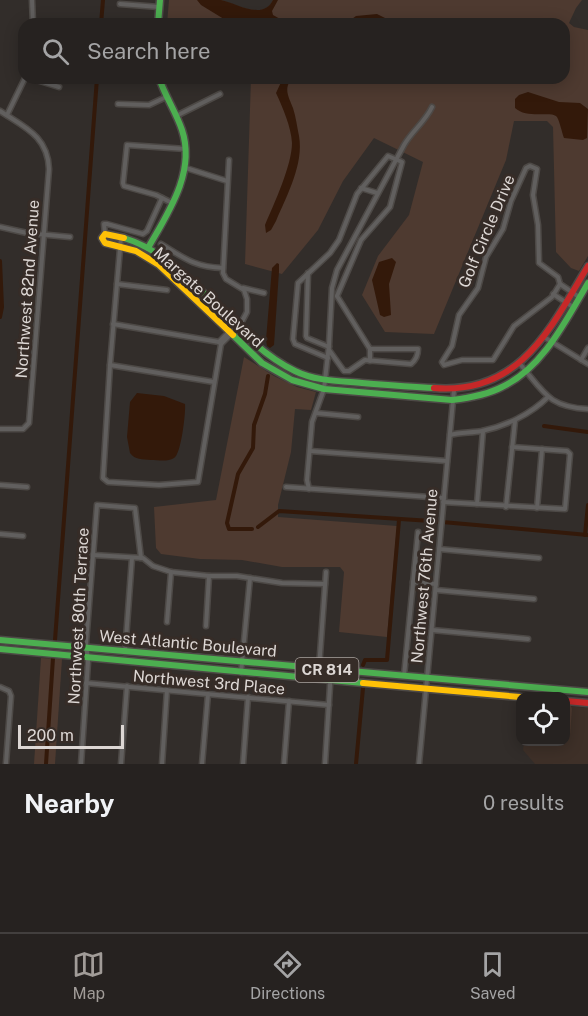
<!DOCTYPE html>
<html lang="en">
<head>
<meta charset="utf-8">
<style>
	:root { --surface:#262220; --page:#2e2a29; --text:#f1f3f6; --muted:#a4a4a5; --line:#423f3e; --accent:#a19c98 }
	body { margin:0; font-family:"Public Sans",sans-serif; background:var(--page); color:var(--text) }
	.controls { position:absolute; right:18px; bottom:18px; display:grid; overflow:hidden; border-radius:12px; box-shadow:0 3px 15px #0003 }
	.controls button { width:54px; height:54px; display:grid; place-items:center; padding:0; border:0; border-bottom:2px solid var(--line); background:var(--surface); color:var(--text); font:30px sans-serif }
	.scale { position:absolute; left:18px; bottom:15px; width:106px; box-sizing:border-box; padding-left:6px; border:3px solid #ddd7d4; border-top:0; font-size:16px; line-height:21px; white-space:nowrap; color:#ddd7d4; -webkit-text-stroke:4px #362c27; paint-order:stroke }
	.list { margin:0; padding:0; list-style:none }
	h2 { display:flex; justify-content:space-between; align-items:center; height:78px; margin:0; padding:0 24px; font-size:26px }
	h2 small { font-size:20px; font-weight:400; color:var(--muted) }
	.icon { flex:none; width:33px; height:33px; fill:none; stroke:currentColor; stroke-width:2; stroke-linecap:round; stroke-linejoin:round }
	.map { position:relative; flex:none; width:588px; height:764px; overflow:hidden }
	.search { position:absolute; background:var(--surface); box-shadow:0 3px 15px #0003; left:18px; right:18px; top:18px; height:66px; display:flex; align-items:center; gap:15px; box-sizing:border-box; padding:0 21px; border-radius:18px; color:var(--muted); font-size:22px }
	.sheet { height:168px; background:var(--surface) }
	nav { display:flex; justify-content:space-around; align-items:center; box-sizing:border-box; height:84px; border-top:2px solid var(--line); background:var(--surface); font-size:16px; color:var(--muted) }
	nav a { display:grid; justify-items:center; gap:3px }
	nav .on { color:var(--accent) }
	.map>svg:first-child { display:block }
	.built { fill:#3e3028 }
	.green { fill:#4e3a30 }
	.water { fill:#33190a }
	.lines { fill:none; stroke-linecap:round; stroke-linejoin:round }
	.canal { stroke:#33190a; stroke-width:4 }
	.street-casing { stroke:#4d4946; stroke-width:7 }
	.fast-casing { stroke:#4d4946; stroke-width:9 }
	.slow-casing { stroke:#4d4946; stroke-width:9 }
	.jam-casing { stroke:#4d4946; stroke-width:9 }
	.street { stroke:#615f5e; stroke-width:4 }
	.fast { stroke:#4caf50; stroke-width:6 }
	.slow { stroke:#ffc107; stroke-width:6 }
	.jam { stroke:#c62828; stroke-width:6 }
	.labels { text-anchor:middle; stroke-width:6; stroke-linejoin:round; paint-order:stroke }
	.shield { fill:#362c27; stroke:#aba4a0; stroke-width:1.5 }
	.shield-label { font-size:15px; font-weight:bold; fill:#ddd7d4 }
	.street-label { font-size:16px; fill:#ddd7d4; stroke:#362c27 }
</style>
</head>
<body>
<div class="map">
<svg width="588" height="764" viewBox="0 0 588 764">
	<rect width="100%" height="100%" fill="#322d2a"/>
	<polygon class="built" points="566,706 588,708 588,764 535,764 523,750 524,742 566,742"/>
	<g class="green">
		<path d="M169,0C185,0 205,0 221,0C236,4 264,21 273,0H582L576,8L569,23L574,27L588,30V256L579,271L571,268L556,252L553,127L547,121H514L506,160L434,334L385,332L362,295L378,256L409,215L423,162L374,138L343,181L318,230L282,274L245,264L251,78H564V24H167Z"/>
		<polygon points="244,357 274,376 297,387 316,392 311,410 295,409 291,452 278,505 278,517 397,526 387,637 339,632 344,572 340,567 282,567 242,560 200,559 161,554 156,548 154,507 216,500"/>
		<polygon points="41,658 62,659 55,764 34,764"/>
		<polygon points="566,706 571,706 572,709 570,735 567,737 566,737"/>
	</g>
	<g class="water">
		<path d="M197,0C204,0 213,0 221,0C236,3 263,21 273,0H278L272,11L273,15L289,24H232L201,5Z"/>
		<path d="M377,14L397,24C388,24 380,20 371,20C361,19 354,24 345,24L356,16Z"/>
		<path d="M283,78H292C283,89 289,97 293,108C296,117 297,127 299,136C304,164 287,195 276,221L271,230L266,233L265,225C274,204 292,165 292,143C291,127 283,108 276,93Z"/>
		<path d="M528,92L559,102L580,103L588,109L587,138L583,140L564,138C562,133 559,118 556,116C550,111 527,119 515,108V99L519,95Z"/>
		<polygon points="392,258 396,262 389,284 391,315 384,317 380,315 372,280 379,262"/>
		<polygon points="277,263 279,264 279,271 274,345 270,348 267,346 266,340 272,268"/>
		<path d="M137,393L164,396L185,404C186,412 181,455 174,458C168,462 158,460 151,460C142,459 135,460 130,453L127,437L130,402Z"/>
	</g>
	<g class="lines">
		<g class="canal">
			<polyline points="101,24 103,0"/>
			<polyline points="0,261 2,307 0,317"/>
			<polyline points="544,426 588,432"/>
			<polyline points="258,527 279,511 431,521 588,535"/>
			<polyline points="252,529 229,529 227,523 238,474 253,448 254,425 265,394 268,376"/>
			<polyline points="585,535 588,505"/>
			<polyline points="55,640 97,78"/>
			<polyline points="363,665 365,660 387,660 399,520"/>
			<polyline points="46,764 53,658"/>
			<polyline points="356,764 363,688"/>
		</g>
		<defs>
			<g id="street">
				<polyline points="32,0 33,24"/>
				<polyline points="120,4 159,7"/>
				<polyline points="30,78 59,87"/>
				<polyline points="118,104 149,105 166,97"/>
				<path d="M0,111C24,127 48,136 49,169L29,423L23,429H0"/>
				<polyline points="7,115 25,78"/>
				<polyline points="176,116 220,94"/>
				<polygon points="530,166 537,169 533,195 538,225 539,263 558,277 560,284 552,297 514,326 493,360 462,360 444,365 442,362 452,346 459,315 478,288 486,257 503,229 511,201 526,168"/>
				<polyline points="186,168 227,181"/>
				<polyline points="361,188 377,193"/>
				<polyline points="172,203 156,195 124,186 123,183 127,145 186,149"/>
				<polyline points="0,227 27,233 70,237"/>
				<polyline points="105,234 104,224 107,224 143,234 147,231 162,198"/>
				<polyline points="121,237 110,365 103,478 108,482 159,485 198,482 221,344 240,325 247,312 247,299 244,290 226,279 223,273 229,160"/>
				<path d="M161,244C184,258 194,267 223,268"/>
				<polyline points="308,273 306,336 307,338 329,347"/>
				<polyline points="117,284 167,290"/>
				<polyline points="560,284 579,297"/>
				<polyline points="243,288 264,293"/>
				<polyline points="553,294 573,307"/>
				<polyline points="337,296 370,349 370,361"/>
				<polyline points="113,324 219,342 221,344"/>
				<polyline points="544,337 588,364"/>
				<polyline points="219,342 229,332"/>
				<path d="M329,350L344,371H349L365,360L411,364C416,360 418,355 418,349H370"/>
				<polyline points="328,358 295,344 293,339 298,283 330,253 339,240 357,194 388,156 402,162 390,207 361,240 337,296"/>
				<polyline points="581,360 588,348"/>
				<path d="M520,364C544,392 548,407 588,409"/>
				<polyline points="110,365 214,382"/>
				<polyline points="316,413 358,417"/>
				<path d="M450,435C460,432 471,433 482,431C506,426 531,414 548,397"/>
				<polyline points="310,451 447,461"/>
				<polyline points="0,485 27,487"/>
				<polyline points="286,487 444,498"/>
				<path d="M309,489L307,480L312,422L324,389L329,345L332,288L337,270L404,145C412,131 425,122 432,107"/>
				<polyline points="443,502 565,509 570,454 567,451 512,447"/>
				<polyline points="477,504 483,431"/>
				<polyline points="506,507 515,421"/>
				<polyline points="537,508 542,449"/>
				<polyline points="0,534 23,536"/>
				<polyline points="439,549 539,558"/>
				<polyline points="93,555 143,558 153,566 171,572 209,576 237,576 282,583 325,584"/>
				<polyline points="413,582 436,584"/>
				<polyline points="436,590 534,599"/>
				<polyline points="167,622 171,572"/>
				<polyline points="206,626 209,576"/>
				<polyline points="432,630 528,639"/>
				<polyline points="125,652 132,558"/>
				<polyline points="319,668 326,572"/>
				<polyline points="241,673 250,578"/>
				<polyline points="404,676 418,532"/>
				<polyline points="86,683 329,705"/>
				<polyline points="0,687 9,691 11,696 6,763"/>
				<polyline points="81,764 88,662 86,643 97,505 135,508 141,558"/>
				<polyline points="121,764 127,686"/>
				<polyline points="162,764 167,690"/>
				<polyline points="202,764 208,694"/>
				<polyline points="243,764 248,697"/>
				<polyline points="284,764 289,701"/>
				<polyline points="325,764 331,670"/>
				<polyline points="419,764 454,390"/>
			</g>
			<g id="fast">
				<polyline points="158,24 160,0"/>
				<path d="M124,238C195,260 229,339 295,371C315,381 339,381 362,383C386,385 410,387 434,388"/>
				<path d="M148,248C168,213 196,172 182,130C176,112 165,96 159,78"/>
				<path d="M233,335L262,363L292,380L324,389L452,400C469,398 487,395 502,387C543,368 566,320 588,283"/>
				<polyline points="0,640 588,692"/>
				<polyline points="0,649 363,683"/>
			</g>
			<g id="slow">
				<polyline points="124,238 105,234 102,238 105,243 136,251 159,265 233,335"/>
				<polyline points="363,683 520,697"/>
			</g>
			<g id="jam">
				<path d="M434,388C520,395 550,329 588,266"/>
				<polyline points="566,701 588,703"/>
			</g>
		</defs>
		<use href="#street" class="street-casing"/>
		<use href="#fast" class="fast-casing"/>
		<use href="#slow" class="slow-casing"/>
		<use href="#jam" class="jam-casing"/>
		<use href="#street" class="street"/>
		<use href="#fast" class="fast"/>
		<use href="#slow" class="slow"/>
		<use href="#jam" class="jam"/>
	</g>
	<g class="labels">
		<rect class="shield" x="295.5" y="658" width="63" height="24" rx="4.5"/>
		<g class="shield-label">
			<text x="327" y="675">CR 814</text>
		</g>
		<g class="street-label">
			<text transform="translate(486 231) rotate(-67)" y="6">Golf Circle Drive</text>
			<text transform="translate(27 289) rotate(-86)" y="6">Northwest 82nd Avenue</text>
			<text transform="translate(209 297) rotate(42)" y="6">Margate Boulevard</text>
			<text transform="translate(424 576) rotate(-85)" y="6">Northwest 76th Avenue</text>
			<text transform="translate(78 616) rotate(-87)" y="6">Northwest 80th Terrace</text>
			<text transform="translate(188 643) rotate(5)" y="6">West Atlantic Boulevard</text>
			<text transform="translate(209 682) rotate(5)" y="6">Northwest 3rd Place</text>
		</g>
	</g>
</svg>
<div class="controls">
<button><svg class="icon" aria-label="locate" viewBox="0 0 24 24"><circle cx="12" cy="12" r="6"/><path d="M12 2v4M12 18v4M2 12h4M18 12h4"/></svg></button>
</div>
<div class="scale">200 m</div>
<div class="search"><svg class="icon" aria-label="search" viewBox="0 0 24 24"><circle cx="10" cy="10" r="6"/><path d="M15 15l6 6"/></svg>Search here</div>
</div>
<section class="sheet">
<h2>Nearby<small>0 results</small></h2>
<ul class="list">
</ul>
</section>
<nav>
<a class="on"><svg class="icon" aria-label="map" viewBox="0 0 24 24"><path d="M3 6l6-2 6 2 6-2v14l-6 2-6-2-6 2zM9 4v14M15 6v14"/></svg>Map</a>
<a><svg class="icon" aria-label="directions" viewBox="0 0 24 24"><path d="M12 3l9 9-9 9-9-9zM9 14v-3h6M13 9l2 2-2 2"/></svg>Directions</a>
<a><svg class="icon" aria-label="saved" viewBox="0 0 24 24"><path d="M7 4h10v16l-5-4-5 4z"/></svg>Saved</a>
</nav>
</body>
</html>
